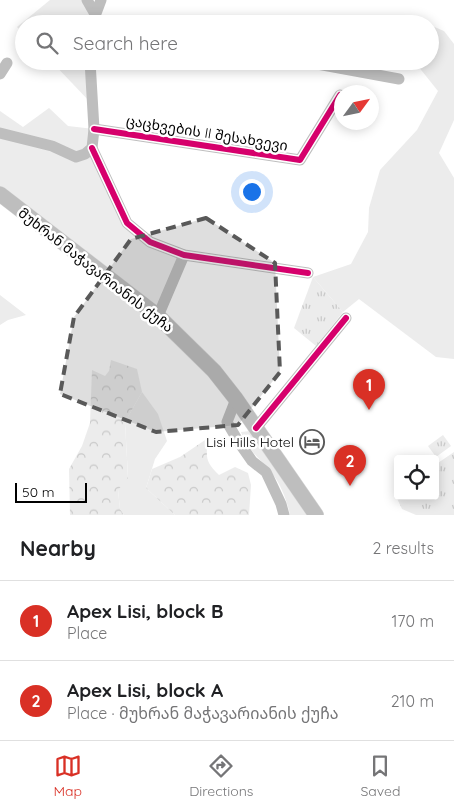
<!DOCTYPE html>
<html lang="en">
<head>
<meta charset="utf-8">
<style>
	:root { --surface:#fff; --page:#f6f6f6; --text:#202124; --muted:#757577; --line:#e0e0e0; --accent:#d93025 }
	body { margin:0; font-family:Quicksand,"Noto Sans Georgian",sans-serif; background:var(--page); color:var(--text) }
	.controls { position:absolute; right:15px; bottom:15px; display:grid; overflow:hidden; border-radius:5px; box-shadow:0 2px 12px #0003 }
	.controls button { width:45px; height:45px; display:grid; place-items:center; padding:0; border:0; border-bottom:1px solid var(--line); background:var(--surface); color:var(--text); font:25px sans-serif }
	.compass { position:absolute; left:334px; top:85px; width:45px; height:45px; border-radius:50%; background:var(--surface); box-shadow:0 2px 12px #0003; rotate:57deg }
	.scale { position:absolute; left:15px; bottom:12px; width:72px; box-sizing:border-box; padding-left:5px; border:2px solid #000; border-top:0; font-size:14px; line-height:18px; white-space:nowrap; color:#000; -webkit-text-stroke:4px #fff; paint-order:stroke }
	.you { position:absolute; left:251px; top:191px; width:18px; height:18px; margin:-12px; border:4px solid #fff; border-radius:50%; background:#1a73e8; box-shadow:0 0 0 8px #1a73e833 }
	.badge { display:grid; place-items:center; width:32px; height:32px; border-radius:50%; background:var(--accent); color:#fff; font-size:16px; font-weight:700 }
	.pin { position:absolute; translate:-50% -41px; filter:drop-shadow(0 1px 2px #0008) }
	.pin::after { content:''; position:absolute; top:26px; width:18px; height:15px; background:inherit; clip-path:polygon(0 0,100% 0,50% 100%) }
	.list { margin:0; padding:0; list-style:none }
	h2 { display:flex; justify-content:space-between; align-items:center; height:65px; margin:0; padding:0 20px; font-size:21px }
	h2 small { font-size:16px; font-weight:400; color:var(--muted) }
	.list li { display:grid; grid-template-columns:32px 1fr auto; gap:15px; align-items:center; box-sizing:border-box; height:80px; padding:0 20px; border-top:1px solid var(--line) }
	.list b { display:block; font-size:19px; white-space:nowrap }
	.list p { margin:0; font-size:16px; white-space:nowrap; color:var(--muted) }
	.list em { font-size:16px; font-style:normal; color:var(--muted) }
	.icon { flex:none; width:28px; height:28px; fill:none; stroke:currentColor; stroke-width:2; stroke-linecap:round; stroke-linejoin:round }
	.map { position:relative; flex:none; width:454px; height:515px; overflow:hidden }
	.search { position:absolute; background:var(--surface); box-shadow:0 2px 12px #0003; left:15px; right:15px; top:15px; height:55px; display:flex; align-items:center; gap:12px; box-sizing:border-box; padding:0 18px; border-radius:28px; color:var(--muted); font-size:19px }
	.sheet { height:225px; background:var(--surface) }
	nav { display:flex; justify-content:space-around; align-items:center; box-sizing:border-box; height:70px; border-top:1px solid var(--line); background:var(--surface); font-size:14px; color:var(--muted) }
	nav a { display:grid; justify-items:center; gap:2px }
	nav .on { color:var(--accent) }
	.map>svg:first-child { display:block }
	.green { fill:#ececec }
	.forest { fill:url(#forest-crowns) }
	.park { fill:url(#park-tufts) }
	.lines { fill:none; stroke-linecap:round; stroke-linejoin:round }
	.major-casing { stroke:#dbdbdb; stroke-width:16 }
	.minor { stroke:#bebebe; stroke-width:11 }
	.major { stroke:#bebebe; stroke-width:15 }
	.cycleway-casing { stroke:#fff; stroke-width:9 }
	.cycleway { stroke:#d6006c; stroke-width:6 }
	.marked { fill:#595959; fill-opacity:0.2; stroke:#595959; stroke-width:4; stroke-dasharray:10 6; stroke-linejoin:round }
	.labels { text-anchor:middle; stroke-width:5; stroke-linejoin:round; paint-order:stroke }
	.street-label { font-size:14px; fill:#000; stroke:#fff }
	.poi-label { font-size:14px; fill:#000; stroke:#fff; text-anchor:end }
</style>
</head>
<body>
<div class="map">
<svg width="454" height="515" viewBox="0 0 454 515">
	<defs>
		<pattern id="forest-crowns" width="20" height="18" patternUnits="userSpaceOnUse" patternTransform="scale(1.25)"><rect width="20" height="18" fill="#ececec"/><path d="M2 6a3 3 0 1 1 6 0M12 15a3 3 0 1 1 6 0" fill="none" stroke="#c9c9c9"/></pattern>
		<pattern id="park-tufts" width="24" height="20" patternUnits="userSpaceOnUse" patternTransform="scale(1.25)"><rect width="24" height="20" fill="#ececec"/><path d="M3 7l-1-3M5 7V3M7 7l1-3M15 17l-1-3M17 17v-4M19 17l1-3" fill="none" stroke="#c9c9c9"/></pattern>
	</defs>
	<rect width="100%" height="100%" fill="#fff"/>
	<g class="green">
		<polygon points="50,0 87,0 91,24 24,24 24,33 17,27"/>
		<polygon points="430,25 444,31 454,44 454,120 439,153 454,178 454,359 436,357 359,299 343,312 313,277 351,264 368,232 369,208 380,170 417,130 438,91 414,61 430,61"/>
		<polygon points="51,61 88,61 92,104"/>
		<polygon points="49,108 68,126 94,129 92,148 127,223 150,242 184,255 158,316 0,194 0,111 23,127"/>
		<polygon points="0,295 26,315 8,320 0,325"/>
		<polygon points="142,392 158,414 167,441 155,459 146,488 175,515 124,515 120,509 118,489 128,477 125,422"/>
		<path d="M250,431L307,515H290C287,501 281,484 271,472C260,459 247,449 241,432Z"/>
	</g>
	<g class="forest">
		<polygon points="111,360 137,369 142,392 125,422 128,478 118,490 120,509 124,515 70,515 69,469 82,446 90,423 92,370 105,376 109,371"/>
		<path d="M208,438C206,458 205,461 219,475L235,467L248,473L251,485L249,515H175L146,488L152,469L180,457Z"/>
	</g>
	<g class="park">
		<polygon points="313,277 343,312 316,346 294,328"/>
		<polygon points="443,435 451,446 436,457 428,446"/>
		<polygon points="454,452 454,515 416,515 402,509 395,494 398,492 398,496 435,496 435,465"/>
	</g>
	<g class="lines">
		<defs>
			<polyline id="major" points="0,194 158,316 214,371 236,399 316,515"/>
		</defs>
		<use href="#major" class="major-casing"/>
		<g class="minor">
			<polyline points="87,0 95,14"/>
			<polyline points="92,24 101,0"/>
			<polyline points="301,61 399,79"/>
			<polyline points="0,74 7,63"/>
			<polyline points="94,129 300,160 340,95"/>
			<polyline points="0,133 52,146 76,157 85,154 92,148 94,129 90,61"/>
			<polyline points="92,148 127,223 150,242 184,255 308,273"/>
			<polyline points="158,316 184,255"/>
			<polyline points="236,399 227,422 238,441 252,461 266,472 281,504 284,515"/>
			<polyline points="256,428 346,318"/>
		</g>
		<use href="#major" class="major"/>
		<defs>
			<g id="cycleway">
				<polyline points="94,129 300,160 340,95"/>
				<polyline points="92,148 127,223 150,242 184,255 308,273"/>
				<polyline points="256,428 346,318"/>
			</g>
		</defs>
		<use href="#cycleway" class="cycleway-casing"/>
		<use href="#cycleway" class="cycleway"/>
	</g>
	<path class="marked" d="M206,218L275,263L280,372L238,425L156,432L60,394L74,317L131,239Z"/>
	<defs>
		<symbol id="hotel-ring" viewBox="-11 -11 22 22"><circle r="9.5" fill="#fff" stroke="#595959" stroke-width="1.5"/><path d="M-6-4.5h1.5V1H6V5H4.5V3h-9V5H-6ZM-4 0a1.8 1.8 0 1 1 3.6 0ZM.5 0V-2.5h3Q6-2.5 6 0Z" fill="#595959"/></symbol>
	</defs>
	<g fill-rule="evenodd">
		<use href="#hotel-ring" x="298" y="428" width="28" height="28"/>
	</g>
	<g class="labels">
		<g class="street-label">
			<text transform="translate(207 133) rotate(9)" y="5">ცაცხვების II შესახვევი</text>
			<text transform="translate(96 270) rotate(38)" y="5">მუხრან მაჭავარიანის ქუჩა</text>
		</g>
		<g class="poi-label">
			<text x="294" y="447">Lisi Hills Hotel</text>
		</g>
	</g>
</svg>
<div class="controls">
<button><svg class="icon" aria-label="locate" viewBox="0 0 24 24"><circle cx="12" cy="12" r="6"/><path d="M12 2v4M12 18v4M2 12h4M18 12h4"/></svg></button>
</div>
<svg class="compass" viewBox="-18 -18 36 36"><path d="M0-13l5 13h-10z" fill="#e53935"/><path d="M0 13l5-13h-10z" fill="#757577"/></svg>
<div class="scale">50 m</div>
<div class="you"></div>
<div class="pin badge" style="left:369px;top:410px">1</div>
<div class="pin badge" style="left:350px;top:486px">2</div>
<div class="search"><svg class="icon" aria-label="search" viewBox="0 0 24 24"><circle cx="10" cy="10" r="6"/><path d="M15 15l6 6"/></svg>Search here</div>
</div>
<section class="sheet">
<h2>Nearby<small>2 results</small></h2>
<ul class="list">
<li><span class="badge">1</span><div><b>Apex Lisi, block B</b><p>Place</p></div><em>170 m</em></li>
<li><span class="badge">2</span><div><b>Apex Lisi, block A</b><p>Place · მუხრან მაჭავარიანის ქუჩა</p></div><em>210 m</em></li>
</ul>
</section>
<nav>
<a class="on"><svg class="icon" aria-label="map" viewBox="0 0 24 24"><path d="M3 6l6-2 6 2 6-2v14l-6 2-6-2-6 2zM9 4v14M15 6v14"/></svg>Map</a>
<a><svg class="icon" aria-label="directions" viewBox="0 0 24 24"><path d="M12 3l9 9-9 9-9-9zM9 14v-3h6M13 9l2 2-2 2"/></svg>Directions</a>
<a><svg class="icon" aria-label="saved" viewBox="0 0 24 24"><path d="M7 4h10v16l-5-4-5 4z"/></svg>Saved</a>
</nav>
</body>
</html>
